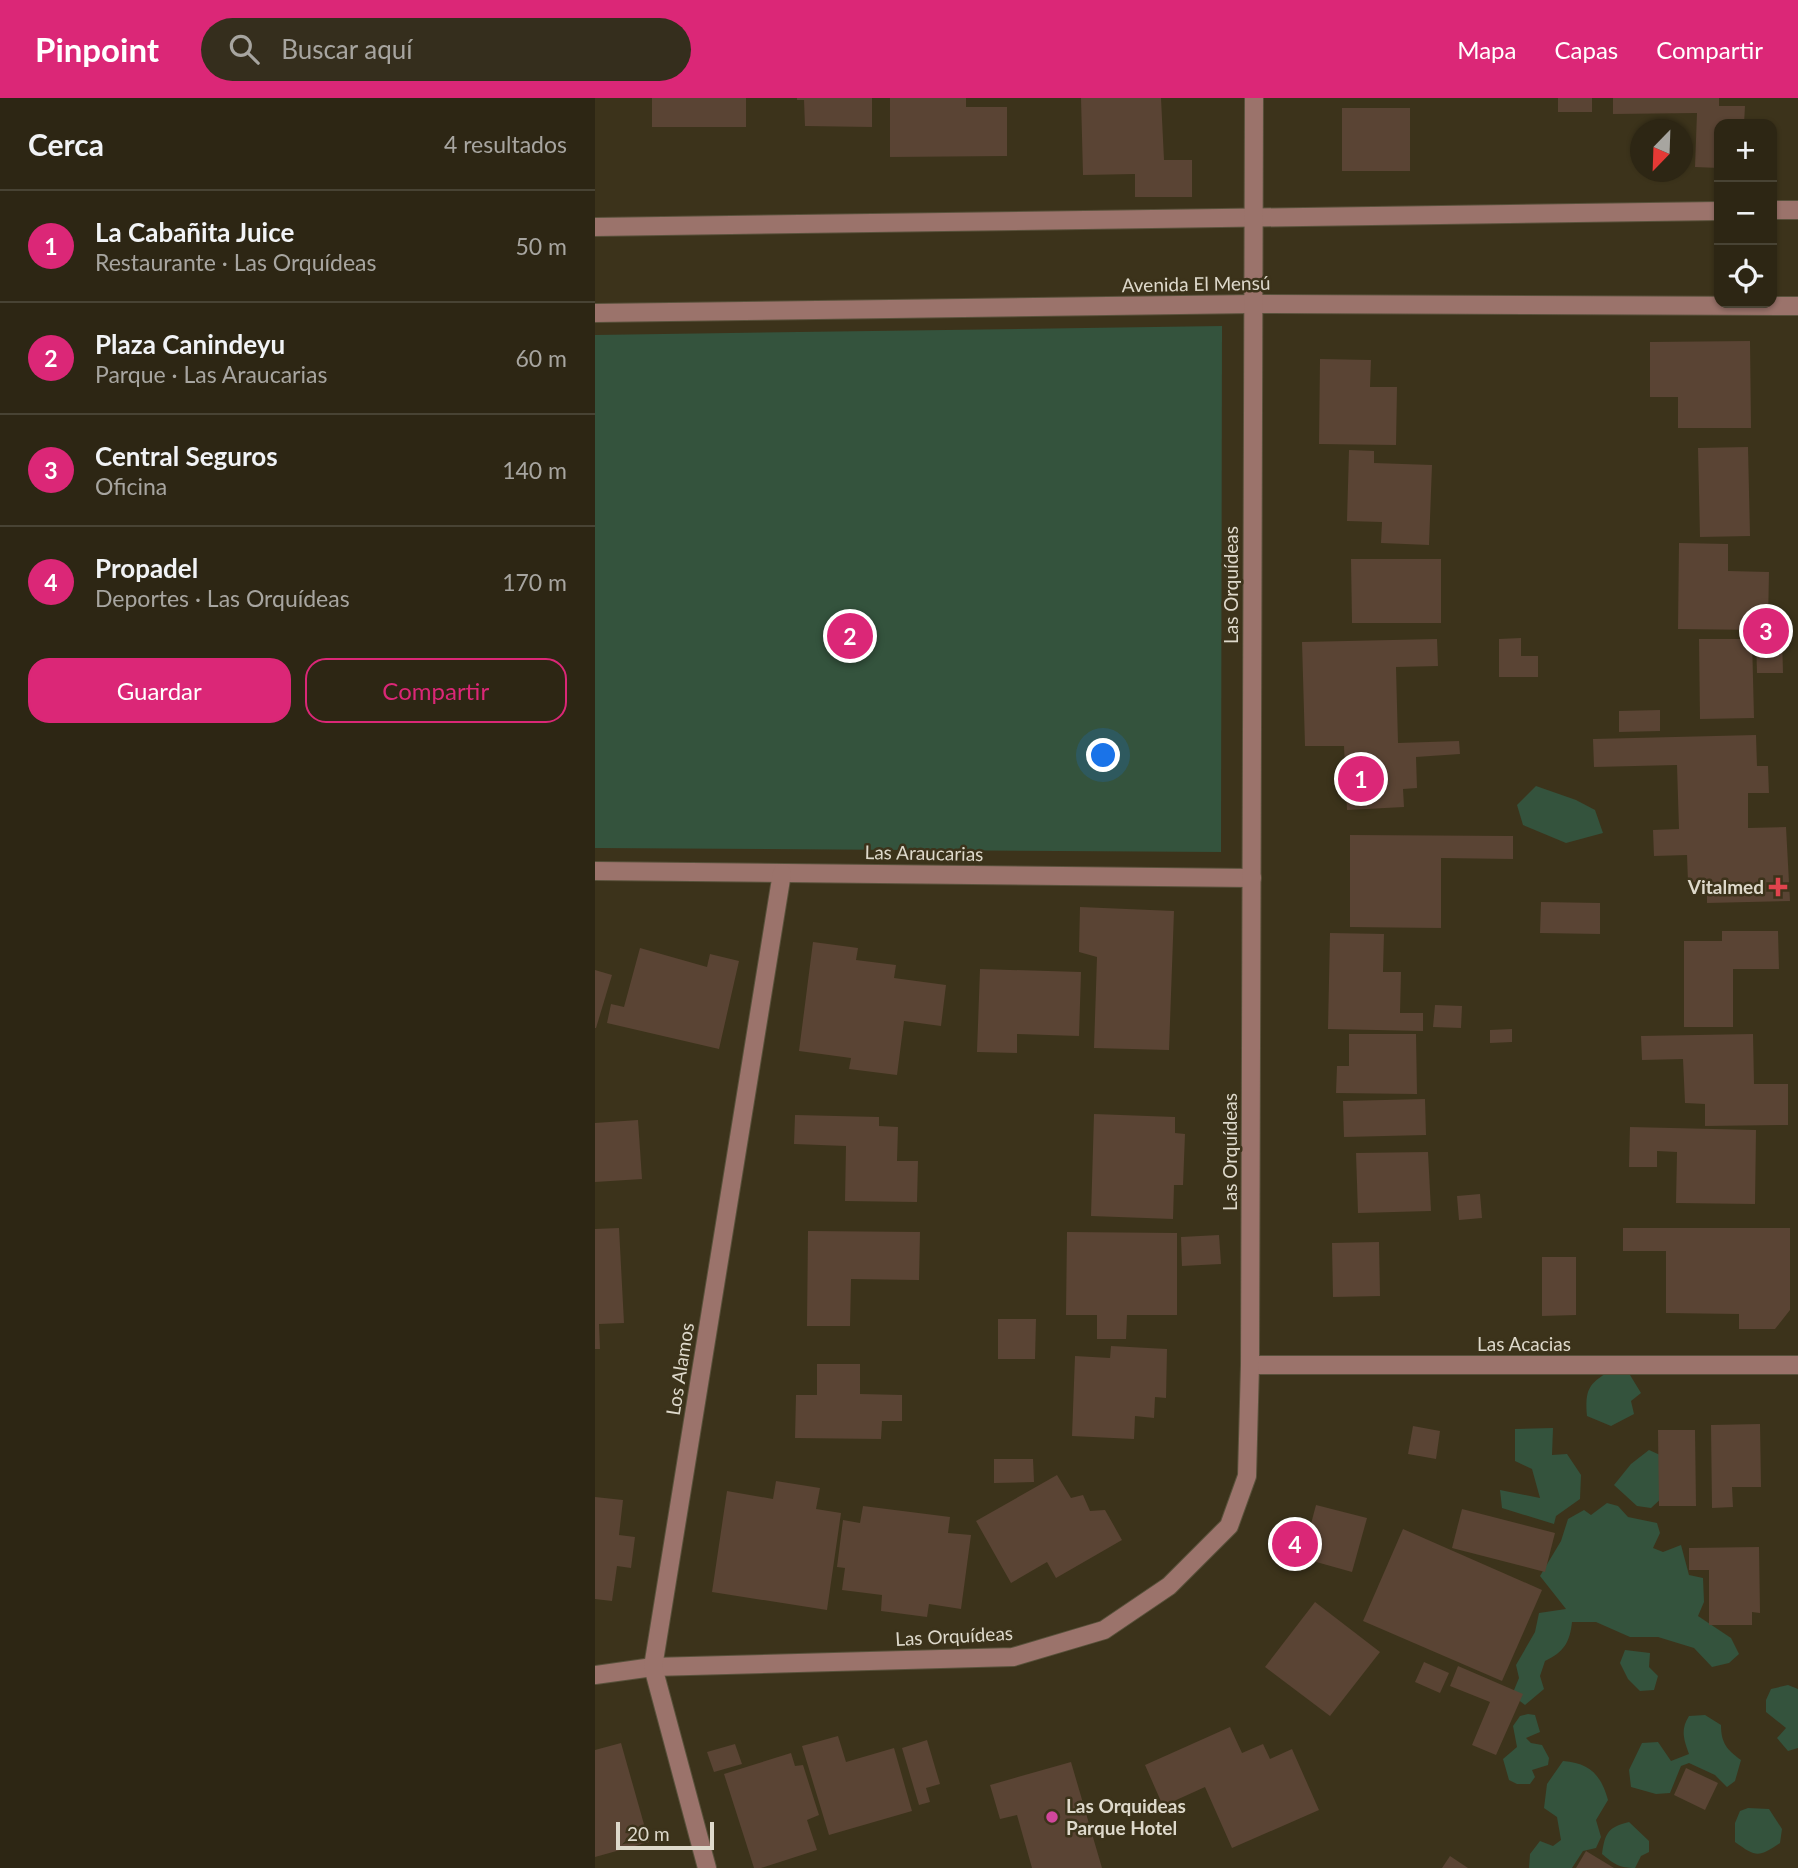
<!DOCTYPE html>
<html lang="es">
<head>
<meta charset="utf-8">
<style>
	:root { --surface:#2d2614; --page:#352e1d; --text:#f1f3f6; --muted:#a7a5a0; --line:#484334; --accent:#db2777 }
	body { margin:0; font-family:Lato,sans-serif; background:var(--page); color:var(--text) }
	.controls { position:absolute; right:21px; top:21px; display:grid; overflow:hidden; border-radius:14px; box-shadow:0 2px 5px #0004 }
	.controls button { width:63px; height:63px; display:grid; place-items:center; padding:0; border:0; border-bottom:2px solid var(--line); background:var(--surface); color:var(--text); font:35px sans-serif }
	.compass { position:absolute; left:1035px; top:21px; width:63px; height:63px; border-radius:50%; background:var(--surface); box-shadow:0 2px 5px #0004; rotate:203deg }
	.scale { position:absolute; left:21px; bottom:18px; width:98px; box-sizing:border-box; padding-left:7px; border:4px solid #ded9cb; border-top:0; font-size:19px; line-height:24px; white-space:nowrap; color:#ded9cb; -webkit-text-stroke:5px #3c331b; paint-order:stroke }
	.you { position:absolute; left:509px; top:658px; width:24px; height:24px; margin:-18px; border:5px solid #fff; border-radius:50%; background:#1a73e8; box-shadow:0 0 0 10px #1a73e833 }
	.badge { display:grid; place-items:center; width:46px; height:46px; border-radius:50%; background:var(--accent); color:#fff; font-size:23px; font-weight:700 }
	.pin { position:absolute; translate:-50% -50%; border:4px solid #fff; box-shadow:0 2px 7px #0006 }
	.list { margin:0; padding:0; list-style:none }
	h2 { display:flex; justify-content:space-between; align-items:center; height:91px; margin:0; padding:0 28px; font-size:30px }
	h2 small { font-size:23px; font-weight:400; color:var(--muted) }
	.list li { display:grid; grid-template-columns:46px 1fr auto; gap:21px; align-items:center; box-sizing:border-box; height:112px; padding:0 28px; border-top:2px solid var(--line) }
	.list b { display:block; font-size:26px; white-space:nowrap }
	.list p { margin:0; font-size:23px; white-space:nowrap; color:var(--muted) }
	.list em { font-size:23px; font-style:normal; color:var(--muted) }
	.actions { display:flex; gap:14px; padding:21px 28px }
	.actions a { flex:1; padding:16px 0; border:2px solid var(--accent); border-radius:21px; text-align:center; font-size:24px; color:var(--accent) }
	.actions .main { background:var(--accent); color:#fff }
	.icon { flex:none; width:38px; height:38px; fill:none; stroke:currentColor; stroke-width:2; stroke-linecap:round; stroke-linejoin:round }
	.map { position:relative; flex:none; width:1203px; height:1770px; overflow:hidden }
	header { display:flex; align-items:center; gap:42px; box-sizing:border-box; height:98px; padding:0 35px; background:var(--accent); color:#fff }
	header strong { font-size:33px }
	nav { display:flex; gap:38px; margin-inline-start:auto; font-size:24px }
	.search { width:490px; height:63px; background:var(--page); display:flex; align-items:center; gap:18px; box-sizing:border-box; padding:0 24px; border-radius:38px; color:var(--muted); font-size:26px }
	main { display:flex }
	aside { flex:1; background:var(--surface) }
	.map>svg:first-child { display:block }
	.green { fill:#34533d }
	.building { fill:#5a4434 }
	.lines { fill:none; stroke-linecap:round; stroke-linejoin:round }
	.minor-casing { stroke:#59513b; stroke-width:20 }
	.minor { stroke:#9b736b; stroke-width:18 }
	.health-dot { fill:#e0444e; stroke:#3c331b; stroke-width:2.5 }
	.hotel-dot { fill:#d1479c; stroke:#3c331b; stroke-width:2.5 }
	.labels { text-anchor:middle; stroke-width:5; stroke-linejoin:round; paint-order:stroke }
	.street-label { font-size:19px; fill:#ded9cb; stroke:#3c331b }
	.poi-label { font-size:19px; font-weight:bold; fill:#ded9cb; stroke:#3c331b; text-anchor:end }
</style>
</head>
<body>
<header>
<strong>Pinpoint</strong>
<div class="search"><svg class="icon" aria-label="search" viewBox="0 0 24 24"><circle cx="10" cy="10" r="6"/><path d="M15 15l6 6"/></svg>Buscar aquí</div>
<nav><a>Mapa</a><a>Capas</a><a>Compartir</a></nav>
</header>
<main>
<aside>
<h2>Cerca<small>4 resultados</small></h2>
<ul class="list">
<li><span class="badge">1</span><div><b>La Cabañita Juice</b><p>Restaurante · Las Orquídeas</p></div><em>50 m</em></li>
<li><span class="badge">2</span><div><b>Plaza Canindeyu</b><p>Parque · Las Araucarias</p></div><em>60 m</em></li>
<li><span class="badge">3</span><div><b>Central Seguros</b><p>Oficina</p></div><em>140 m</em></li>
<li><span class="badge">4</span><div><b>Propadel</b><p>Deportes · Las Orquídeas</p></div><em>170 m</em></li>
</ul>
<div class="actions"><a class="main">Guardar</a><a>Compartir</a></div>
</aside>
<div class="map">
<svg width="1203" height="1770" viewBox="0 0 1203 1770">
	<rect width="100%" height="100%" fill="#3c331b"/>
	<g class="green">
		<polygon points="627,228 626,754 0,750 0,237"/>
		<polygon points="941,688 981,702 1000,712 1008,735 971,745 928,727 922,707"/>
		<path d="M1015,1273L1035,1277L1046,1295L1036,1303L1039,1316L1016,1328L992,1318C990,1292 993,1286 1015,1273Z"/>
		<polygon points="958,1330 957,1357 972,1356 986,1377 985,1401 961,1418 959,1426 907,1410 905,1392 945,1400 937,1371 920,1363 920,1331"/>
		<polygon points="1054,1352 1074,1361 1071,1396 1056,1410 1042,1408 1019,1387 1036,1366"/>
		<path d="M1012,1405L1023,1408L1033,1419L1062,1425L1065,1435L1058,1450L1068,1454L1086,1447L1094,1477L1108,1480L1109,1504L1103,1518L1136,1540L1144,1556L1134,1565L1117,1569L1099,1550L1063,1539H1035L1001,1524H977C975,1544 969,1554 950,1563L945,1578L949,1591L930,1607L917,1597L924,1580L921,1567L940,1534L944,1515L971,1511L945,1478L966,1443L973,1421L989,1412L996,1417Z"/>
		<polygon points="1030,1552 1055,1555 1054,1569 1063,1578 1059,1592 1045,1593 1033,1581 1025,1565"/>
		<polygon points="1193,1587 1203,1591 1203,1650 1193,1653 1182,1640 1191,1630 1171,1614 1171,1602 1176,1591"/>
		<polygon points="933,1616 940,1617 945,1634 931,1640 936,1645 947,1647 954,1660 953,1667 937,1672 940,1679 935,1686 922,1686 914,1682 908,1661 922,1649 918,1628 925,1618"/>
		<path d="M1110,1617L1126,1627C1126,1645 1132,1652 1146,1662L1140,1683L1132,1689L1120,1677L1094,1665L1086,1668L1075,1695L1061,1696L1036,1689L1034,1672L1047,1645L1063,1644L1076,1663L1094,1656C1089,1642 1085,1632 1094,1618Z"/>
		<path d="M968,1663C995,1665 1006,1677 1013,1702L1001,1722L1006,1739L1001,1750L988,1753L977,1770H934L935,1756L945,1743L958,1748L966,1742L962,1719L949,1710L952,1686Z"/>
		<path d="M1153,1710L1174,1711L1187,1731L1185,1745C1163,1760 1161,1759 1140,1744V1725L1145,1713Z"/>
		<path d="M1034,1724L1054,1743V1754L1046,1758L1040,1770C1024,1770 1019,1766 1007,1756C1010,1735 1013,1729 1034,1724Z"/>
	</g>
	<g class="building">
		<rect x="57" y="0" width="94" height="29"/>
		<polygon points="202,0 277,0 277,29 210,28 209,2 202,2"/>
		<polygon points="295,0 371,0 371,9 412,9 412,58 295,59"/>
		<polygon points="486,0 566,0 569,62 597,62 597,99 540,99 540,76 488,77"/>
		<rect x="963" y="0" width="34" height="14"/>
		<polygon points="1018,0 1124,0 1124,8 1150,8 1149,26 1124,26 1124,70 1100,69 1102,15 1018,16"/>
		<rect x="747" y="10" width="68" height="63"/>
		<polygon points="1155,243 1156,330 1083,330 1083,299 1055,299 1055,244"/>
		<polygon points="725,261 776,262 775,289 802,289 801,347 724,346"/>
		<polygon points="1153,349 1155,438 1105,439 1103,350"/>
		<polygon points="754,352 779,353 779,365 837,367 834,447 786,445 787,424 752,423"/>
		<polygon points="1084,445 1133,446 1133,473 1174,474 1173,524 1164,524 1165,532 1083,531"/>
		<polygon points="756,461 846,461 846,525 757,525"/>
		<polygon points="926,540 926,558 943,558 943,579 904,579 904,541"/>
		<polygon points="1161,540 1187,540 1188,575 1162,575"/>
		<polygon points="842,541 843,568 801,569 803,645 864,643 865,656 821,659 822,690 808,691 809,709 752,712 749,648 710,648 707,544"/>
		<polygon points="1104,541 1157,541 1159,620 1105,621"/>
		<polygon points="1065,612 1065,633 1024,634 1024,613"/>
		<polygon points="1161,637 1162,668 1173,668 1174,695 1153,695 1153,730 1191,729 1195,803 1112,805 1112,784 1093,784 1092,757 1059,758 1058,732 1084,731 1082,667 999,669 998,641"/>
		<polygon points="755,737 918,738 918,761 846,760 846,830 755,829"/>
		<polygon points="946,804 1005,805 1005,836 945,835"/>
		<polygon points="485,809 579,813 574,952 499,950 502,859 484,854"/>
		<polygon points="1127,833 1183,833 1184,871 1138,871 1138,929 1089,929 1089,843 1127,843"/>
		<polygon points="735,835 789,836 788,874 806,874 805,915 828,915 828,933 733,931"/>
		<polygon points="218,844 263,850 261,862 301,867 299,880 351,887 346,928 309,923 302,977 254,971 256,960 204,953"/>
		<polygon points="45,850 112,869 115,856 144,863 124,951 12,925 16,906 29,909"/>
		<polygon points="385,871 486,874 484,938 422,936 422,955 382,954"/>
		<polygon points="0,872 17,877 1,930 0,930"/>
		<polygon points="840,907 867,908 866,930 838,929"/>
		<polygon points="917,931 917,944 895,945 895,932"/>
		<polygon points="754,936 821,936 822,996 741,995 742,968 754,968"/>
		<polygon points="1158,936 1159,986 1193,986 1193,1027 1110,1028 1110,1006 1090,1005 1088,961 1047,962 1046,938"/>
		<polygon points="830,1001 831,1037 749,1039 748,1003"/>
		<polygon points="499,1016 580,1019 580,1035 590,1036 588,1087 579,1087 578,1121 496,1118"/>
		<polygon points="200,1017 284,1019 284,1028 303,1029 302,1063 323,1063 322,1104 250,1103 251,1048 199,1046"/>
		<polygon points="43,1022 47,1081 0,1084 0,1025"/>
		<polygon points="1035,1029 1161,1032 1160,1106 1081,1105 1082,1054 1062,1053 1062,1069 1034,1069"/>
		<polygon points="833,1054 836,1113 763,1115 761,1055"/>
		<polygon points="885,1096 887,1120 864,1122 862,1098"/>
		<polygon points="24,1130 29,1225 4,1226 5,1251 0,1251 0,1131"/>
		<polygon points="1028,1130 1195,1130 1195,1212 1180,1231 1144,1231 1144,1216 1071,1215 1071,1153 1028,1153"/>
		<polygon points="213,1133 325,1134 324,1182 256,1181 255,1228 212,1228"/>
		<polygon points="472,1134 582,1135 582,1217 532,1217 531,1241 502,1241 502,1217 471,1217"/>
		<polygon points="624,1137 626,1166 587,1168 586,1139"/>
		<polygon points="784,1144 785,1198 738,1199 737,1145"/>
		<polygon points="947,1159 981,1159 981,1217 947,1218"/>
		<polygon points="403,1221 441,1221 440,1261 403,1261"/>
		<polygon points="516,1248 572,1251 571,1300 560,1299 559,1320 540,1318 539,1341 477,1338 480,1258 515,1260"/>
		<polygon points="222,1266 265,1266 265,1296 307,1297 307,1323 287,1323 286,1341 200,1340 201,1297 222,1297"/>
		<polygon points="1165,1326 1166,1389 1137,1389 1138,1409 1117,1410 1116,1327"/>
		<polygon points="818,1328 845,1333 841,1361 813,1356"/>
		<polygon points="1063,1332 1100,1332 1101,1408 1064,1408"/>
		<polygon points="399,1361 438,1361 439,1384 399,1385"/>
		<polygon points="462,1377 476,1400 488,1397 495,1413 510,1412 527,1442 461,1480 452,1464 416,1485 381,1423"/>
		<polygon points="181,1383 225,1390 221,1411 246,1415 232,1512 117,1494 132,1393 178,1401"/>
		<polygon points="0,1399 28,1402 24,1437 40,1439 36,1470 22,1468 17,1503 0,1501"/>
		<polygon points="721,1407 772,1420 757,1474 707,1460"/>
		<polygon points="268,1408 355,1419 353,1435 376,1437 366,1511 334,1506 332,1519 286,1513 287,1497 247,1492 250,1470 242,1469 248,1422 265,1425"/>
		<polygon points="867,1411 960,1435 950,1474 857,1450"/>
		<polygon points="808,1431 947,1492 907,1583 768,1523"/>
		<polygon points="1164,1449 1165,1515 1157,1514 1157,1527 1114,1527 1114,1472 1094,1472 1094,1450"/>
		<polygon points="720,1504 785,1554 735,1618 670,1569"/>
		<polygon points="829,1564 854,1575 845,1595 820,1584"/>
		<polygon points="863,1568 928,1596 901,1657 877,1647 895,1604 855,1588"/>
		<polygon points="635,1629 647,1655 668,1646 675,1661 697,1651 724,1712 637,1750 610,1689 568,1708 550,1667"/>
		<polygon points="243,1638 251,1664 299,1650 317,1713 234,1737 207,1648"/>
		<polygon points="332,1642 345,1686 331,1690 335,1704 324,1707 307,1650"/>
		<polygon points="26,1645 54,1744 0,1759 0,1652"/>
		<polygon points="140,1646 147,1666 119,1674 112,1654"/>
		<polygon points="196,1655 200,1668 208,1667 224,1717 212,1722 222,1752 166,1770 159,1770 129,1676"/>
		<polygon points="476,1664 507,1770 437,1770 422,1717 405,1721 395,1687"/>
		<polygon points="1091,1670 1123,1685 1110,1712 1079,1697"/>
		<polygon points="991,1753 1019,1770 981,1770"/>
		<polygon points="855,1758 873,1770 847,1770"/>
	</g>
	<g class="lines">
		<defs>
			<g id="minor">
				<polyline points="1177,112 1203,112"/>
				<polyline points="0,129 1124,113"/>
				<polyline points="0,215 658,206 1203,208"/>
				<polyline points="0,773 657,780"/>
				<polyline points="655,1267 1203,1267"/>
				<polyline points="0,1577 58,1569 418,1559 509,1532 574,1488 634,1428 652,1378 655,1267 659,0"/>
				<polyline points="112,1770 58,1569 187,775"/>
			</g>
		</defs>
		<use href="#minor" class="minor-casing"/>
		<use href="#minor" class="minor"/>
	</g>
	<path class="health-dot" d="M1179.5 778.5h7v7h7v7h-7v7h-7v-7h-7v-7h7z"/>
	<circle class="hotel-dot" cx="457" cy="1719" r="7"/>
	<g class="labels">
		<g class="street-label">
			<text transform="translate(601 186) rotate(-1)" y="7">Avenida El Mensú</text>
			<text transform="translate(636 487) rotate(-90)" y="7">Las Orquídeas</text>
			<text transform="translate(329 755) rotate(1)" y="7">Las Araucarias</text>
			<text transform="translate(635 1054) rotate(-90)" y="7">Las Orquídeas</text>
			<text x="929" y="1253">Las Acacias</text>
			<text transform="translate(85 1271) rotate(-81)" y="7">Los Alamos</text>
			<text transform="translate(359 1538) rotate(-3)" y="7">Las Orquídeas</text>
		</g>
		<g class="poi-label">
			<text x="1169" y="796">Vitalmed</text>
			<text x="471" y="1715" text-anchor="start">Las Orquideas<tspan x="471" dy="22">Parque Hotel</tspan></text>
		</g>
	</g>
</svg>
<div class="controls">
<button>+</button>
<button>−</button>
<button><svg class="icon" aria-label="locate" viewBox="0 0 24 24"><circle cx="12" cy="12" r="6"/><path d="M12 2v4M12 18v4M2 12h4M18 12h4"/></svg></button>
</div>
<svg class="compass" viewBox="-18 -18 36 36"><path d="M0-13l5 13h-10z" fill="#e53935"/><path d="M0 13l5-13h-10z" fill="#a7a5a0"/></svg>
<div class="scale">20 m</div>
<div class="you"></div>
<div class="pin badge" style="left:766px;top:681px">1</div>
<div class="pin badge" style="left:255px;top:538px">2</div>
<div class="pin badge" style="left:1171px;top:533px">3</div>
<div class="pin badge" style="left:700px;top:1446px">4</div>
</div>
</main>
</body>
</html>
